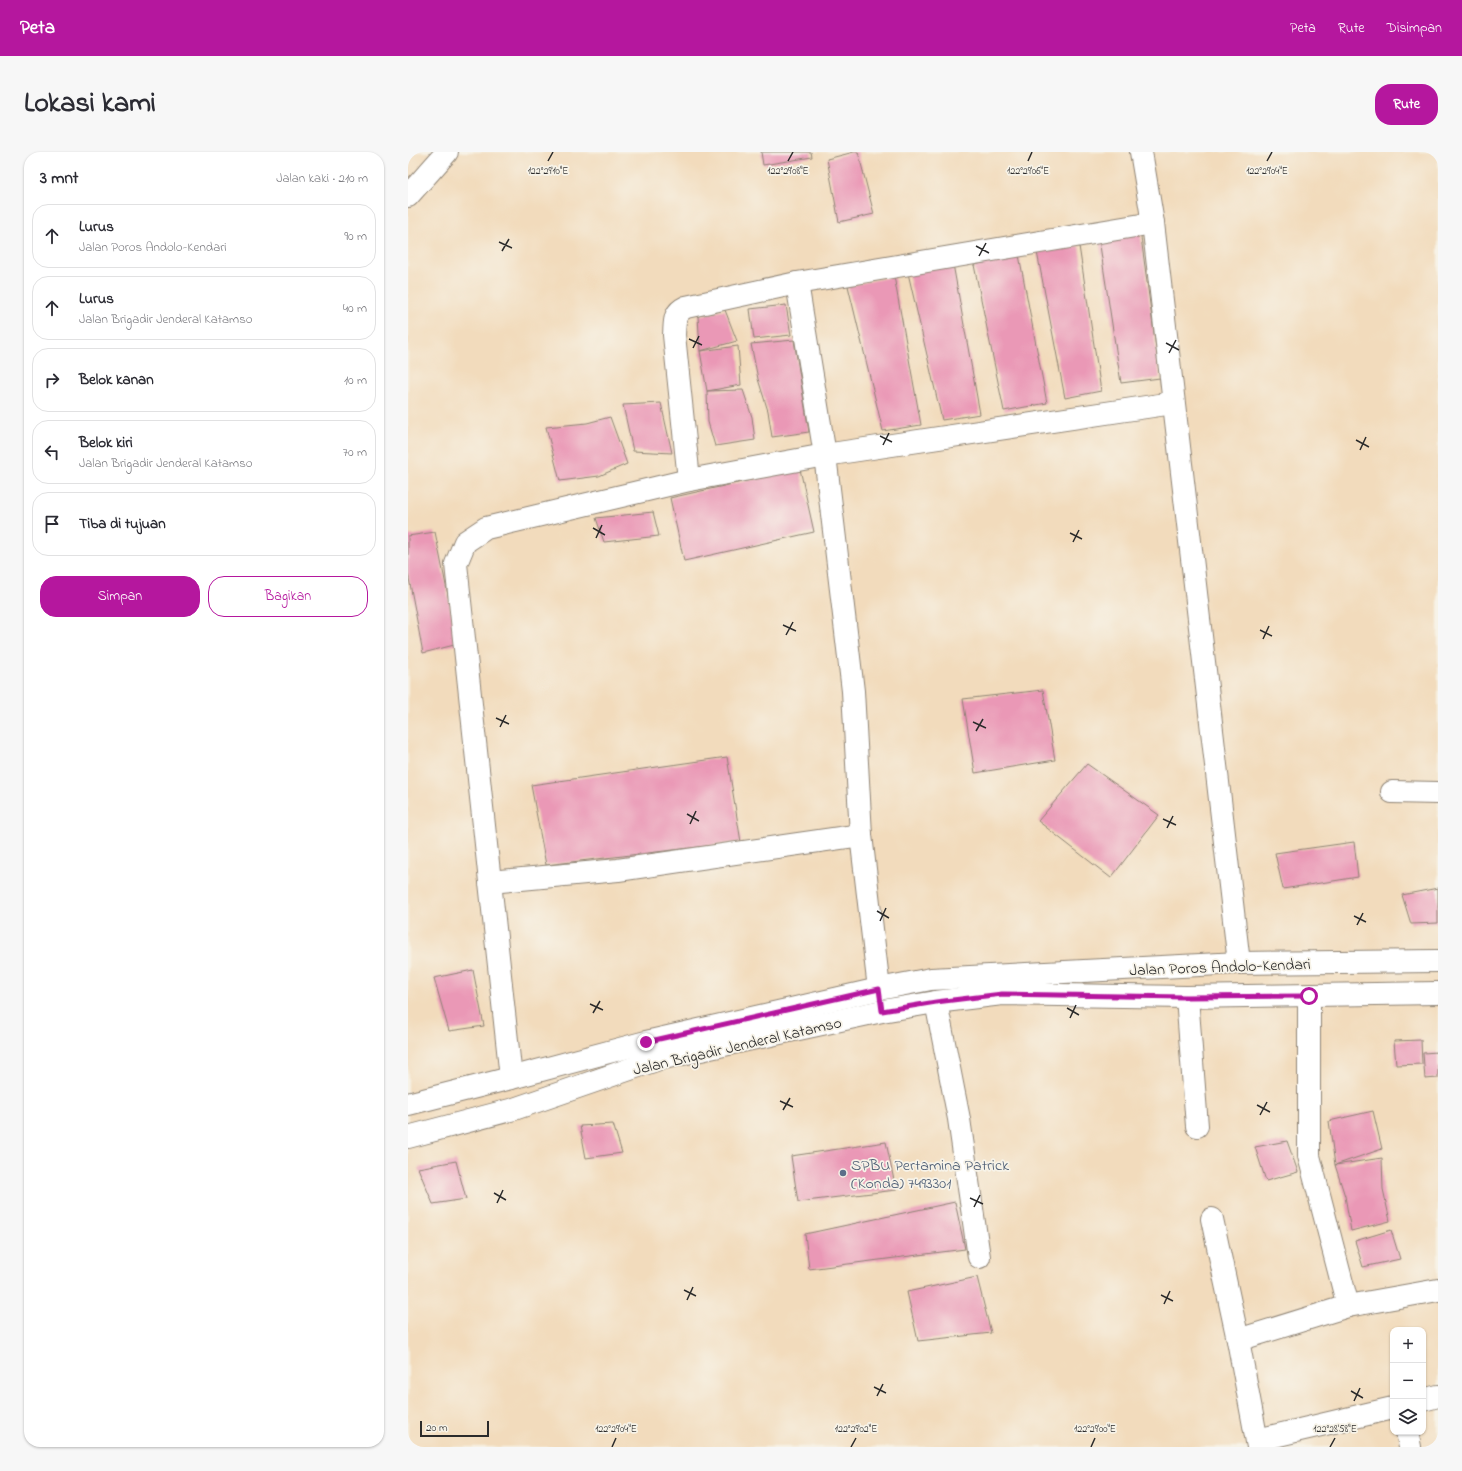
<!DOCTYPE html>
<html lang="id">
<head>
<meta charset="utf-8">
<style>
	:root { --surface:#fff; --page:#f7f7f7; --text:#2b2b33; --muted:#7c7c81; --line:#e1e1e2; --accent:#b5179e }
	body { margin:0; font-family:"Indie Flower",sans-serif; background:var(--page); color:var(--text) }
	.controls { position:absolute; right:12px; bottom:12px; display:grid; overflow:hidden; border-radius:8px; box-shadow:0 1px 3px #0004 }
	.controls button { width:36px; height:36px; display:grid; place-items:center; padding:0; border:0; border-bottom:1px solid var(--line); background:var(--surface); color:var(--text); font:20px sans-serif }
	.scale { position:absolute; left:12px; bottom:10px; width:69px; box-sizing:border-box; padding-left:4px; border:2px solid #2b2b2b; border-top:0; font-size:11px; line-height:14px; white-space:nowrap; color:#2b2b2b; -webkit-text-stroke:3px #f7f3e8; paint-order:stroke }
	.stop { position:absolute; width:12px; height:12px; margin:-9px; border:3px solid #b5179e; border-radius:50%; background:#fff }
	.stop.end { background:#b5179e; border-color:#fff; box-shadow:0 1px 4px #0008 }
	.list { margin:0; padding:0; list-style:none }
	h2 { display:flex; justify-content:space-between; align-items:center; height:52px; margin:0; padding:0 16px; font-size:17px }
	h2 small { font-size:13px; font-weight:400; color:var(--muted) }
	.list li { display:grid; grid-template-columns:26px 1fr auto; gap:12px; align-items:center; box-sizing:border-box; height:64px; margin:0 8px 8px; padding:0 8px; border:1px solid var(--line); border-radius:16px }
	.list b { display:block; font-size:15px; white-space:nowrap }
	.list p { margin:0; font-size:13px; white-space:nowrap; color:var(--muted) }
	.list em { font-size:13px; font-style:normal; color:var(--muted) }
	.actions { display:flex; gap:8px; padding:12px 16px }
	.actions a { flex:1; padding:9px 0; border:1px solid var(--accent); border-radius:16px; text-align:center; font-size:14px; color:var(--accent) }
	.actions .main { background:var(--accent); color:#fff }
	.icon { flex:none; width:22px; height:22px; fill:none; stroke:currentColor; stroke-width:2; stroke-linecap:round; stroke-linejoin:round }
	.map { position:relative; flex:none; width:1030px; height:1295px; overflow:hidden; border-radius:16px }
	header { display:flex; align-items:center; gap:24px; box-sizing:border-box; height:56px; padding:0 20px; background:var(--accent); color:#fff }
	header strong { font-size:19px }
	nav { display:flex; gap:22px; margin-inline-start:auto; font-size:14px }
	.intro { display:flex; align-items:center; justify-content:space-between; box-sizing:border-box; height:96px; padding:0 24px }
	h1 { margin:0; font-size:28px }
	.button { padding:10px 18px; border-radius:16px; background:var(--accent); color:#fff; font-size:14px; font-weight:700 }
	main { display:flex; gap:24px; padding:0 24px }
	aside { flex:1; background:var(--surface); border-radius:16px; box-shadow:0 1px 3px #0004 }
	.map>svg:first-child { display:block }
	.building { fill:#ea98b6 }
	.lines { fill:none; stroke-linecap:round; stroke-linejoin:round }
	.street-casing { stroke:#8e8374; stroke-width:24 }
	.secondary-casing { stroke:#8e8374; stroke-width:24 }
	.street { stroke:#fff; stroke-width:22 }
	.secondary { stroke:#fff; stroke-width:22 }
	.route { stroke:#b5179e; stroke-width:5 }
	.ticks { fill:none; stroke:#2b2b2b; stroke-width:1.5 }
	.service-dot { fill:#5c6f8a; stroke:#f7f3e8; stroke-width:1.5 }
	.labels { text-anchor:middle; stroke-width:3.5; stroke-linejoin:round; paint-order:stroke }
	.street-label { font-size:16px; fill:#2b2b2b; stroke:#f7f3e8 }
	.service-label { font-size:16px; fill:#4e5e75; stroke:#f7f3e8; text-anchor:start }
	.ticks-label { font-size:10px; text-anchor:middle; fill:#2b2b2b; stroke:#f7f3e8; stroke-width:3.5; stroke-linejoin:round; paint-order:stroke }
</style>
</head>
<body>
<header>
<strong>Peta</strong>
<nav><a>Peta</a><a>Rute</a><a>Disimpan</a></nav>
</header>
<div class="intro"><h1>Lokasi kami</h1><a class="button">Rute</a></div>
<main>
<aside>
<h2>3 mnt<small>Jalan kaki · 210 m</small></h2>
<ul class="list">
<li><svg class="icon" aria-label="ahead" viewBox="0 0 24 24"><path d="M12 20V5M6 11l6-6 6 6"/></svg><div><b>Lurus</b><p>Jalan Poros Andolo-Kendari</p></div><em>90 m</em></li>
<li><svg class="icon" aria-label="ahead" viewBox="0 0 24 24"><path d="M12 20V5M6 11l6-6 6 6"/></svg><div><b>Lurus</b><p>Jalan Brigadir Jenderal Katamso</p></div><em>40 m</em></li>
<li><svg class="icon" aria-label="right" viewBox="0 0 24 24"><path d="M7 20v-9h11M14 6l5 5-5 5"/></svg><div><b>Belok kanan</b></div><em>10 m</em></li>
<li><svg class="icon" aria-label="left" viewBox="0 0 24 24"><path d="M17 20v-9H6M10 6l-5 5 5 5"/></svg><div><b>Belok kiri</b><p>Jalan Brigadir Jenderal Katamso</p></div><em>70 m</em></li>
<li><svg class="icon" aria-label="arrive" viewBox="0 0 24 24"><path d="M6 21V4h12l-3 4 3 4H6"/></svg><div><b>Tiba di tujuan</b></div></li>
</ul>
<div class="actions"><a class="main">Simpan</a><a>Bagikan</a></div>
</aside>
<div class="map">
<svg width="1030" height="1295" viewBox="0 0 1030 1295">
	<rect width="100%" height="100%" fill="#f7f3e8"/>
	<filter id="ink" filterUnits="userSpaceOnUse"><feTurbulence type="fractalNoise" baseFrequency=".025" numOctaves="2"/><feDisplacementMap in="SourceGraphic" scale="8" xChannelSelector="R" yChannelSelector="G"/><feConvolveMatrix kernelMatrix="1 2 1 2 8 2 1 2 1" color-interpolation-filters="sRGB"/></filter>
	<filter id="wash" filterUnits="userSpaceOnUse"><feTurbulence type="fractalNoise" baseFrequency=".012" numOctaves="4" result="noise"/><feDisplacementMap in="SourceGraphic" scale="16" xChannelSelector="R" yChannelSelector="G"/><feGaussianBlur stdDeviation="0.9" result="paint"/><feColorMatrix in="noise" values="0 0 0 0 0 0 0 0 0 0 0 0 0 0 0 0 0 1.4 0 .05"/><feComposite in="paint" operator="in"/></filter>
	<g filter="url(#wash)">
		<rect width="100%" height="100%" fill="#f2dbbc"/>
		<g id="blocks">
			<g class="building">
				<polygon points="353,0 403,0 404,5 355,13"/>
				<polygon points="446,0 450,0 466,62 431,70 419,7"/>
				<polygon points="732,78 752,226 713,231 691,87"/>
				<polygon points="671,94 693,239 657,246 629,100"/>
				<polygon points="611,103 639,251 596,259 566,113"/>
				<polygon points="545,112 572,262 534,268 500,121"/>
				<polygon points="486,124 513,273 475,279 440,134"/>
				<polygon points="378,153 383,183 346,187 342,157"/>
				<polygon points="317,158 329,189 292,199 290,164"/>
				<polygon points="386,188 401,280 364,285 360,259 350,227 343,192"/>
				<polygon points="330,194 333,233 299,239 335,238 344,265 347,288 307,294 300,270 299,239 292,199"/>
				<polygon points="253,251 264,301 225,299 215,253"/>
				<polygon points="202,265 219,312 191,324 152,329 138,275 179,271"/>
				<polygon points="392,317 406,380 276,409 262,346"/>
				<polygon points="245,360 251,384 196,390 188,366"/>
				<polygon points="27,380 50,492 15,501 0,421 0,384"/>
				<polygon points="635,538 647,608 567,621 555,547"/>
				<polygon points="319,605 333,690 138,713 123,633"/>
				<polygon points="679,612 751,663 703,726 630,669"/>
				<polygon points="946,690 950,725 875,737 867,701"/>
				<polygon points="1030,736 1030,771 1003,772 994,743"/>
				<polygon points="65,818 76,874 41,879 26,826"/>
				<polygon points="1013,888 1014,912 988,913 986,889"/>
				<polygon points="1030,900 1030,926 1017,927 1015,901"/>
				<polygon points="965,959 974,997 927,1013 974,1006 975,1037 982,1069 943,1079 937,1044 927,1013 921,969"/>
				<polygon points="205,972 214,1001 178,1006 172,974"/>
				<polygon points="879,989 890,1020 858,1029 847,995"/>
				<polygon points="478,990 488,1038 390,1050 383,1004"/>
				<polygon points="48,1009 58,1047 25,1052 10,1016"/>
				<polygon points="547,1050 557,1097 401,1117 397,1082"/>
				<polygon points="983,1078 992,1107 955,1115 947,1089"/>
				<polygon points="569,1125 583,1181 510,1189 499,1140"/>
			</g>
		</g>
	</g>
	<g filter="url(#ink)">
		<use href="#blocks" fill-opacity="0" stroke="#8e8374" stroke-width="1"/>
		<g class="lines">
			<defs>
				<g id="street">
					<polyline points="733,0 745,71 831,811"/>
					<polyline points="0,44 39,0"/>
					<polyline points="389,131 417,303 445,539 453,683 471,837"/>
					<path d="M281,328L266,183C267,170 265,161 278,155L389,131L745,71"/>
					<polyline points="984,640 1030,641"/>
					<polyline points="82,730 210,718 453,683"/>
					<polyline points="901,844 901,1004 940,1154"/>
					<polyline points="779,845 789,974"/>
					<polyline points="528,850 551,967 571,1105"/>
					<polyline points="103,926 48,412 57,390 78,376 281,328 417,303 765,251"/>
					<polyline points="804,1067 830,1188 850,1295"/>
					<polyline points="830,1188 940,1154 1030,1138"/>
					<polyline points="1015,1248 1030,1244"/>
					<polyline points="999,1280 1002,1295"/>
					<polyline points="849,1288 985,1256"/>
				</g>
				<g id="secondary">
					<polyline points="0,952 103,926 238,890 471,837 523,827 831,811 1030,809"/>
					<polyline points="0,985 106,957 251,907 474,859 528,850 594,842 779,845 1030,841"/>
				</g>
			</defs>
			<use href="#street" class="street-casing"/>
			<use href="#secondary" class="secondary-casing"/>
			<use href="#street" class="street"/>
			<use href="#secondary" class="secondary"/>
		</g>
	</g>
	<g class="lines" filter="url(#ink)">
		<polyline class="route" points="238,890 471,837 474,859 528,850 594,842 778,845 901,844"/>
	</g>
	<path class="ticks" d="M140,9L145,0M380,9L385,0M620,9L624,0M859,9L864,0M91,90L104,96M568,94L581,101M94,99L101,87M571,104L578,91M281,187L294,193M758,191L771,198M285,196L291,184M761,201L768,188M472,284L484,290M948,288L961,295M475,293L481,281M952,298L958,285M185,376L197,383M662,381L674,387M188,386L194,373M665,390L671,378M375,473L388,479M852,478L864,484M378,483L385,470M855,487L861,474M88,566L101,572M565,570L578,576M92,575L98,563M568,579L575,567M279,662L291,669M755,667L768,673M282,672L288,659M759,676L765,664M469,759L481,766M946,764L958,770M472,769L478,756M949,773L955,761M182,852L195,858M659,856L671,863M185,861L192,849M662,866L668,853M372,949L385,955M849,953L862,960M375,958L382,946M852,963L859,950M86,1041L98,1048M562,1046L575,1052M89,1051L95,1038M566,1055L572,1043M276,1138L288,1144M753,1143L765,1149M279,1148L285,1135M756,1152L762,1139M466,1235L478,1241M943,1239L955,1246M469,1244L475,1232M946,1249L952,1236M204,1295L208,1286M443,1295L448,1286M683,1295L687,1286M922,1295L927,1286"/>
	<circle class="service-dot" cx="435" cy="1021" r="4"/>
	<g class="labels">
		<g class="street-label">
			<text transform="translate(812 814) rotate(-2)" y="6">Jalan Poros Andolo-Kendari</text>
			<text transform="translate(329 893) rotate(-13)" y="6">Jalan Brigadir Jenderal Katamso</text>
		</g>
		<g class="service-label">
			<text x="443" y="1018">SPBU Pertamina Patrick<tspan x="443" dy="18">(Konda) 7493301</tspan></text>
		</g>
	</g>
	<g class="ticks-label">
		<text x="140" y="22">122°29'10"E</text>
		<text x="380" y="22">122°29'08"E</text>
		<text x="620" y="22">122°29'06"E</text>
		<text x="859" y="22">122°29'04"E</text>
		<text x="208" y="1280">122°29'04"E</text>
		<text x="448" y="1280">122°29'02"E</text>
		<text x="687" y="1280">122°29'00"E</text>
		<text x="927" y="1280">122°28'58"E</text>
	</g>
</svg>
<div class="controls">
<button>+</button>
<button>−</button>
<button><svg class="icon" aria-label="layers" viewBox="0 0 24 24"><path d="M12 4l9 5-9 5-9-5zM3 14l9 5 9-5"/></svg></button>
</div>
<div class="scale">20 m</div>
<div class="stop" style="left:901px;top:844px"></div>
<div class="stop end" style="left:238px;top:890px"></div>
</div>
</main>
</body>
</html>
